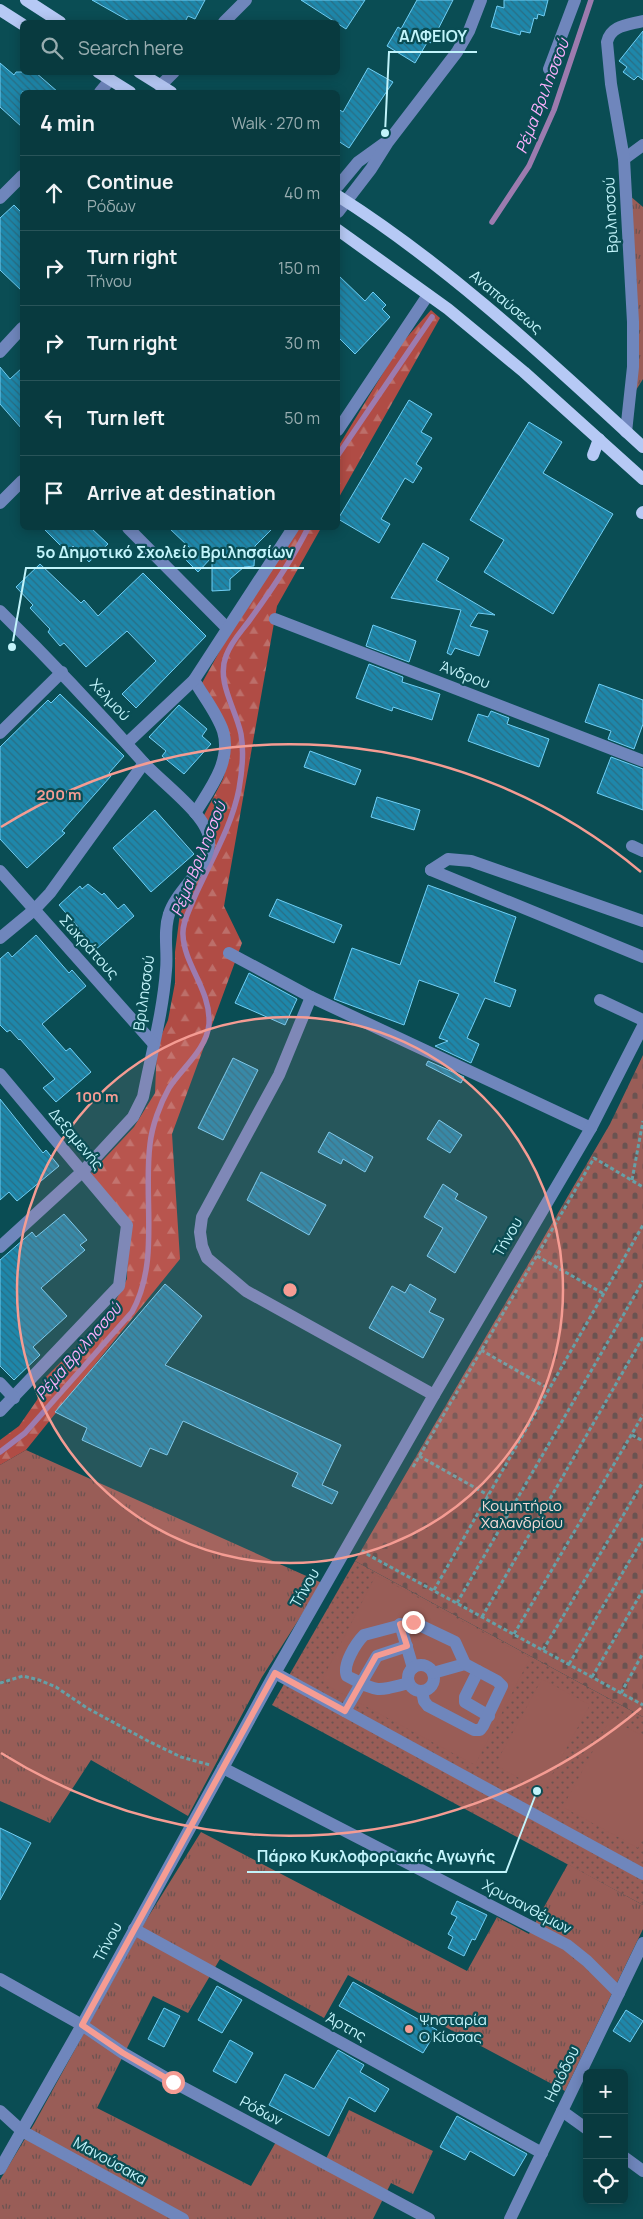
<!DOCTYPE html>
<html lang="en">
<head>
<meta charset="utf-8">
<style>
	:root { --surface:#083a3f; --page:#114146; --text:#f1f3f6; --muted:#98adb0; --line:#295459 }
	body { margin:0; font-family:Manrope,sans-serif; background:var(--page); color:var(--text) }
	.controls { position:absolute; right:15px; bottom:15px; display:grid; overflow:hidden; border-radius:8px; box-shadow:0 2px 12px #0003 }
	.controls button { width:45px; height:45px; display:grid; place-items:center; padding:0; border:0; border-bottom:1px solid var(--line); background:var(--surface); color:var(--text); font:25px sans-serif }
	.stop { position:absolute; width:15px; height:15px; margin:-11px; border:4px solid #f59c93; border-radius:50%; background:#fff }
	.stop.end { background:#f59c93; border-color:#fff; box-shadow:0 1px 5px #0008 }
	.list { margin:0; padding:0; list-style:none }
	h2 { display:flex; justify-content:space-between; align-items:center; height:65px; margin:0; padding:0 20px; font-size:21px }
	h2 small { font-size:16px; font-weight:400; color:var(--muted) }
	.list li { display:grid; grid-template-columns:32px 1fr auto; gap:15px; align-items:center; box-sizing:border-box; height:75px; padding:0 20px; border-top:1px solid var(--line) }
	.list b { display:block; font-size:19px; white-space:nowrap }
	.list p { margin:0; font-size:16px; white-space:nowrap; color:var(--muted) }
	.list em { font-size:16px; font-style:normal; color:var(--muted) }
	.icon { flex:none; width:28px; height:28px; fill:none; stroke:currentColor; stroke-width:2; stroke-linecap:round; stroke-linejoin:round }
	.map { position:relative; flex:none; width:643px; height:2219px; overflow:hidden }
	.search { position:absolute; background:var(--surface); box-shadow:0 2px 12px #0003; left:20px; top:20px; width:320px; height:55px; display:flex; align-items:center; gap:12px; box-sizing:border-box; padding:0 18px; border-radius:8px; color:var(--muted); font-size:19px }
	.panel { position:absolute; background:var(--surface); box-shadow:0 2px 12px #0003; left:20px; top:90px; width:320px; height:440px; border-radius:8px }
	.map>svg:first-child { display:block }
	.grass { fill:url(#grass-tufts) }
	.forest { fill:url(#forest-firs) }
	.cemetery { fill:url(#cemetery-stones) }
	.park { fill:url(#park-dots) }
	.garden { fill:#995d57 }
	.lines { fill:none; stroke-linecap:round; stroke-linejoin:round }
	.stream { stroke:#9c7baf; stroke-width:5.5 }
	.building { fill:url(#building-back-hatch); stroke:#71cef4 }
	.path { stroke:#65a0a7; stroke-width:3; stroke-dasharray:4 2.5; stroke-linecap:butt }
	.minor { stroke:#6f86bc; stroke-width:12 }
	.major { stroke:#b6c9f5; stroke-width:12 }
	.route { stroke:#f59c93; stroke-width:6 }
	.ring { fill:none; stroke:#f59c93; stroke-width:2.5 }
	.poi-dot { fill:#f59c93; stroke:#0a4d54; stroke-width:2 }
	.labels { text-anchor:middle; stroke-width:4.5; stroke-linejoin:round; paint-order:stroke }
	.street-label { font-size:15px; fill:#c2f4fb; stroke:#0a4d54 }
	.park-label { font-size:15px; fill:#f6dad6; stroke:#0a4d54 }
	.poi-label { font-size:15px; fill:#c2f4fb; stroke:#0a4d54; text-anchor:start }
	.water-label { font-size:16px; font-style:italic; fill:#fbb0fc; stroke:#0a4d54 }
	.centre { fill:#f59c93; stroke:#0a4d54; stroke-width:2.5 }
	.ring-label { font-size:15px; text-anchor:middle; font-weight:bold; fill:#f59c93; stroke:#0a4d54; stroke-width:4.5; stroke-linejoin:round; paint-order:stroke }
	.leader { fill:none; stroke:#c2f4fb; stroke-width:2 }
	.callout-dot { fill:#c2f4fb; stroke:#0a4d54; stroke-width:2 }
	.callout-label { font-size:16px; text-anchor:middle; font-weight:bold; fill:#c2f4fb; stroke:#0a4d54; stroke-width:4.5; stroke-linejoin:round; paint-order:stroke }
</style>
</head>
<body>
<div class="map">
<svg width="643" height="2219" viewBox="0 0 643 2219">
	<defs>
		<pattern id="grass-tufts" width="24" height="20" patternUnits="userSpaceOnUse" patternTransform="scale(1.25)"><rect width="24" height="20" fill="#995d57"/><path d="M3 7l-1-3M5 7V3M7 7l1-3M15 17l-1-3M17 17v-4M19 17l1-3" fill="none" stroke="#6a5351"/></pattern>
		<pattern id="forest-firs" width="22" height="20" patternUnits="userSpaceOnUse" patternTransform="scale(1.25)"><rect width="22" height="20" fill="#b04c45"/><path d="M5 1l3.5 6h-7zM16 11l3.5 6h-7z" fill="#bc6f6a"/></pattern>
		<pattern id="cemetery-stones" width="16" height="16" patternUnits="userSpaceOnUse" patternTransform="scale(1.25)"><rect width="16" height="16" fill="#995d57"/><path d="M2 7V4a2 2 0 0 1 4 0v3zM10 15v-3a2 2 0 0 1 4 0v3z" fill="#6a5351"/></pattern>
		<pattern id="park-dots" width="8" height="8" patternUnits="userSpaceOnUse" patternTransform="scale(1.25)"><rect width="8" height="8" fill="#995d57"/><path d="M2 2h.1M6 6h.1" fill="none" stroke="#6a5351" stroke-width="1.8" stroke-linecap="round"/></pattern>
		<pattern id="building-back-hatch" width="6" height="6" patternUnits="userSpaceOnUse" patternTransform="scale(1.25)"><rect width="6" height="6" fill="#1e87aa"/><path d="M-1 5l2 2M0 0l6 6M5-1l2 2" fill="none" stroke="#296e84"/></pattern>
	</defs>
	<rect width="100%" height="100%" fill="#0a4d54"/>
	<g class="grass">
		<polygon points="630,196 643,207 643,379 636,390"/>
		<polygon points="26,1450 322,1583 262,1677 188,1816 91,1760 50,1823 0,1801 0,1465"/>
		<polygon points="201,1832 467,1971 497,1917 529,1934 568,1864 643,1905 643,1929 565,2091 348,1975 324,2018 220,1959 188,2013 153,1996 97,2108 251,2186 277,2140 324,2163 349,2110 433,2151 413,2194 391,2183 373,2219 0,2219 0,2180 34,2124 145,1922"/>
	</g>
	<g class="forest">
		<polygon points="431,310 440,318 338,499 338,447 400,345"/>
		<polygon points="297,528 321,528 277,606 224,906 242,943 172,1134 180,1259 26,1450 0,1465 0,1440 19,1426 37,1400 44,1379 108,1315 127,1279 128,1225 91,1173 134,1127 155,1093 157,1045 168,1020 175,983 175,952 180,913 207,862 216,838 216,827 202,819 223,779 229,756 202,683 228,636"/>
	</g>
	<polygon class="cemetery" points="643,1055 643,1717 355,1561 610,1124"/>
	<polygon class="park" points="355,1561 643,1717 643,1905 272,1705"/>
	<g class="garden">
		<polygon points="376,1575 530,1658 475,1765 324,1684 323,1678"/>
		<polygon points="542,1679 590,1705 543,1791 495,1765"/>
		<polygon points="610,1719 643,1736 643,1839 638,1848 563,1807"/>
	</g>
	<g class="lines">
		<g class="stream">
			<polyline points="492,222 529,166 554,110 591,0"/>
			<polyline points="338,455 432,317"/>
			<path d="M0,1452L25,1433L132,1312C160,1262 143,1199 150,1144C152,1126 160,1104 169,1088C182,1068 207,1049 209,1024C211,990 184,965 183,935C182,924 188,913 192,903C208,865 231,830 239,789C242,772 244,751 241,734C236,709 216,682 226,656C231,642 240,633 249,621C268,595 294,556 308,528"/>
		</g>
	</g>
	<g class="building">
		<polygon points="92,0 205,0 195,19 188,16 185,22 131,22"/>
		<polygon points="301,0 365,0 346,29"/>
		<polygon points="417,0 453,0 431,43 428,41 415,63 387,46 398,27 401,29"/>
		<polygon points="504,0 548,0 544,16 538,14 537,19 534,18 530,33 521,31 520,35 491,27 497,6 504,8"/>
		<polygon points="643,31 643,80 638,76 634,80 623,72 627,67 619,61"/>
		<polygon points="0,63 14,75 16,72 35,72 58,92 22,92 22,127 0,107"/>
		<polygon points="368,68 393,82 349,148 338,141 338,109 343,112"/>
		<polygon points="14,205 22,213 22,291 0,270 0,218"/>
		<polygon points="338,275 365,301 373,292 386,305 382,309 390,317 355,354 338,337"/>
		<polygon points="0,367 10,379 22,368 22,429 0,404"/>
		<polygon points="409,400 432,414 421,432 432,438 416,464 422,468 413,483 405,478 381,519 390,524 379,543 338,519"/>
		<polygon points="529,422 562,442 543,473 613,514 553,614 484,572 504,540 470,520"/>
		<polygon points="43,528 91,528 108,544 89,562 73,546 70,549 64,549"/>
		<polygon points="169,528 273,528 255,546 254,566 244,567 230,579 230,590 212,591 212,557 198,572 182,556 190,548"/>
		<polygon points="423,543 449,558 436,580 495,615 478,613 470,626 488,631 479,656 455,648 451,655 447,653 461,610 391,598"/>
		<polygon points="40,564 81,603 84,600 98,616 143,573 206,636 136,708 122,694 156,661 127,631 86,667 64,643 60,646 48,632 50,629 30,608 33,605 16,587"/>
		<polygon points="373,625 416,641 409,662 366,646"/>
		<polygon points="369,664 403,677 402,682 440,694 432,720 393,707 392,711 356,698"/>
		<polygon points="599,684 643,700 643,724 634,749 608,739 611,731 585,722"/>
		<polygon points="60,694 124,756 109,773 111,776 62,831 65,833 27,868 0,839 0,747 48,700 51,703"/>
		<polygon points="179,705 207,729 202,736 211,744 184,774 162,756 166,751 149,737"/>
		<polygon points="491,711 509,718 507,724 549,739 539,767 468,741 478,714 488,717"/>
		<polygon points="310,751 361,770 355,785 304,767"/>
		<polygon points="611,757 643,769 643,810 597,793"/>
		<polygon points="377,797 420,810 414,830 371,817"/>
		<polygon points="155,810 194,854 151,892 113,848"/>
		<polygon points="88,884 102,895 104,893 118,909 124,904 134,916 94,951 75,930 78,927 59,905 80,886 82,889"/>
		<polygon points="428,885 516,917 494,982 516,990 510,1007 485,998 467,1038 479,1044 471,1063 435,1046 448,1041 439,1038 459,994 419,980 404,1025 334,999 352,948 400,965"/>
		<polygon points="277,899 342,925 334,943 269,916"/>
		<polygon points="36,935 69,973 72,970 86,986 42,1024 66,1051 70,1048 91,1072 56,1102 43,1088 55,1079 20,1039 19,1040 10,1030 7,1032 0,1025 0,959 8,952 12,957"/>
		<polygon points="249,973 297,999 285,1025 235,1003"/>
		<polygon points="233,1058 258,1070 223,1140 198,1128"/>
		<polygon points="428,1061 464,1077 461,1083 426,1065"/>
		<polygon points="0,1099 43,1153 46,1150 59,1166 17,1201 9,1192 0,1200"/>
		<polygon points="439,1120 462,1135 450,1153 427,1139"/>
		<polygon points="329,1132 373,1157 365,1172 343,1159 341,1164 318,1152"/>
		<polygon points="261,1172 326,1205 309,1235 247,1200"/>
		<polygon points="443,1184 458,1194 455,1199 487,1217 455,1273 427,1256 443,1228 424,1217"/>
		<polygon points="64,1214 87,1240 80,1245 85,1250 41,1288 67,1316 33,1347 40,1355 14,1380 0,1366 0,1260 32,1232 36,1237"/>
		<polygon points="165,1284 202,1316 165,1365 341,1445 322,1485 338,1492 332,1504 292,1486 298,1473 183,1421 167,1455 150,1448 141,1467 82,1440 87,1428 55,1412"/>
		<polygon points="410,1284 436,1299 429,1312 444,1319 423,1358 369,1328 392,1286 405,1293"/>
		<polygon points="0,1828 31,1843 0,1900"/>
		<polygon points="457,1901 487,1915 475,1940 472,1939 464,1956 448,1948 453,1937 448,1934 457,1917 451,1914"/>
		<polygon points="353,1982 437,2030 423,2053 339,2006"/>
		<polygon points="217,1986 242,2000 222,2033 198,2020"/>
		<polygon points="164,2008 180,2016 164,2047 148,2039"/>
		<polygon points="626,2010 643,2021 630,2042 613,2031"/>
		<polygon points="230,2040 253,2053 236,2083 213,2071"/>
		<polygon points="338,2050 364,2065 360,2072 389,2089 375,2112 349,2097 329,2136 269,2105 285,2074 314,2089"/>
		<polygon points="457,2116 527,2154 514,2176 470,2151 465,2160 440,2147"/>
	</g>
	<g class="lines">
		<g class="path">
			<polyline points="632,1180 643,1121"/>
			<polyline points="537,1256 604,1294"/>
			<polyline points="481,1350 549,1389"/>
			<polyline points="632,1435 643,1441"/>
			<polyline points="419,1456 488,1495"/>
			<polyline points="413,1467 594,1158 643,1187"/>
			<polyline points="364,1550 363,1552 643,1705"/>
			<polyline points="434,1590 643,1225"/>
			<polyline points="457,1603 643,1281"/>
			<polyline points="482,1617 643,1337"/>
			<polyline points="514,1634 643,1415"/>
			<polyline points="543,1650 643,1482"/>
			<polyline points="569,1664 643,1538"/>
			<polyline points="592,1677 643,1590"/>
			<polyline points="0,1683 23,1676 39,1680 56,1687 87,1708 148,1741 181,1757 210,1765"/>
			<polyline points="621,1693 643,1653"/>
		</g>
		<g class="minor">
			<polyline points="224,22 246,0"/>
			<polyline points="549,69 575,0"/>
			<polyline points="160,86 174,72"/>
			<polyline points="100,92 110,80"/>
			<polyline points="624,159 643,145"/>
			<polyline points="338,186 358,162 383,144"/>
			<polyline points="0,198 22,176"/>
			<polyline points="338,212 371,169 388,142 457,52 469,31 481,0"/>
			<polyline points="0,352 22,328"/>
			<polyline points="338,430 428,295"/>
			<path d="M626,432L633,367V322L624,159L611,84L607,42C611,25 628,25 643,21"/>
			<polyline points="0,503 22,481"/>
			<polyline points="128,528 227,628"/>
			<path d="M0,611C50,660 97,710 143,762C159,780 206,814 209,838C212,867 177,888 169,914C163,932 168,952 166,970C163,1012 151,1055 143,1097L133,1117L83,1171L0,1247"/>
			<polyline points="275,619 643,761"/>
			<path d="M194,680C203,696 217,713 223,731C232,761 210,789 195,813"/>
			<polyline points="0,733 62,672"/>
			<polyline points="127,743 194,680 293,528"/>
			<polyline points="632,846 643,851"/>
			<polyline points="431,870 643,957"/>
			<polyline points="431,870 448,859 471,861 643,921"/>
			<polyline points="0,871 153,1043"/>
			<polyline points="0,938 34,910 50,893 144,763"/>
			<polyline points="229,953 311,997 591,1128"/>
			<polyline points="311,997 279,1075 202,1217 200,1232 202,1246 207,1258 246,1291 434,1395"/>
			<polyline points="600,1000 643,1020"/>
			<polyline points="0,1074 127,1225 119,1286 0,1411"/>
			<polyline points="0,1383 14,1398"/>
			<polyline points="400,1624 413,1668"/>
			<circle cx="421" cy="1678" r="13"/>
			<polyline points="478,1671 465,1697 465,1702 489,1716"/>
			<polyline points="275,1673 643,1874"/>
			<polyline points="433,1673 465,1664"/>
			<path d="M409,1683C374,1692 379,1692 347,1676C342,1665 356,1643 364,1635L413,1622L455,1642L465,1664L497,1681L502,1686L483,1726L480,1730H474L428,1706L424,1701L422,1691"/>
			<polyline points="345,1711 377,1656 407,1646"/>
			<polyline points="223,1768 567,1945 587,1961 619,1993"/>
			<polyline points="134,1929 542,2153"/>
			<polyline points="0,1979 82,2025 123,2053 173,2082 429,2219"/>
			<polyline points="0,2111 22,2131 183,2219"/>
			<polyline points="562,2111 587,2129"/>
			<polyline points="624,2157 643,2171"/>
			<polyline points="0,2169 82,2025 275,1673 434,1395 591,1128 643,1026"/>
			<polyline points="510,2219 643,1943"/>
		</g>
		<g class="major">
			<polyline points="26,0 60,22"/>
			<polyline points="0,10 22,24"/>
			<polyline points="98,72 130,92"/>
			<polyline points="139,72 171,92"/>
			<path d="M338,196C450,267 546,358 643,447"/>
			<polyline points="338,230 448,309 524,372 643,479"/>
			<polyline points="593,455 599,439"/>
			<polyline points="642,513 643,512"/>
		</g>
	</g>
	<g class="lines">
		<polyline class="route" points="173,2082 123,2053 82,2025 275,1673 345,1711 376,1656 407,1646 400,1624 413,1622"/>
	</g>
	<circle cx="290" cy="1290" r="273" fill="#f59c93" fill-opacity=".12"/>
	<g class="ring">
		<circle cx="290" cy="1290" r="273"/>
		<path d="M641 1708A546 546 0 0 1 1 1753M1 827A546 546 0 0 1 641 872"/>
	</g>
	<circle class="poi-dot" cx="409" cy="2029" r="5"/>
	<g class="labels">
		<g class="street-label">
			<text transform="translate(611 215) rotate(-93)" y="5">Βριλησσού</text>
			<text transform="translate(506 302) rotate(40)" y="5">Αναπαύσεως</text>
			<text transform="translate(465 675) rotate(21)" y="5">Άνδρου</text>
			<text transform="translate(110 700) rotate(47)" y="5">Χελμού</text>
			<text transform="translate(89 947) rotate(48)" y="5">Σωκράτους</text>
			<text transform="translate(144 993) rotate(-82)" y="5">Βριλησσού</text>
			<text transform="translate(76 1139) rotate(50)" y="5">Δεξαμενής</text>
			<text transform="translate(508 1237) rotate(-60)" y="5">Τήνου</text>
			<text transform="translate(305 1588) rotate(-60)" y="5">Τήνου</text>
			<text transform="translate(527 1907) rotate(28)" y="5">Χρυσανθέμων</text>
			<text transform="translate(108 1942) rotate(-62)" y="5">Τήνου</text>
			<text transform="translate(346 2027) rotate(29)" y="5">Άρτης</text>
			<text transform="translate(562 2074) rotate(-64)" y="5">Ησιόδου</text>
			<text transform="translate(261 2111) rotate(28)" y="5">Ρόδων</text>
			<text transform="translate(110 2161) rotate(29)" y="5">Μανούσακα</text>
		</g>
		<g class="park-label">
			<text x="522" y="1511">Κοιμητήριο<tspan x="522" dy="17">Χαλανδρίου</tspan></text>
		</g>
		<g class="poi-label">
			<text x="419" y="2025">Ψησταρία<tspan x="419" dy="17">Ο Κίσσας</tspan></text>
		</g>
		<g class="water-label">
			<text transform="translate(542 96) rotate(-69)" y="6">Ρέμα Βριλησσού</text>
			<text transform="translate(198 859) rotate(-68)" y="6">Ρέμα Βριλησσού</text>
			<text transform="translate(78 1351) rotate(-49)" y="6">Ρέμα Βριλησσού</text>
		</g>
	</g>
	<circle cx="290" cy="1290" r="8" class="centre"/>
	<g class="ring-label">
		<text x="59" y="800">200 m</text>
		<text x="97" y="1102">100 m</text>
	</g>
	<path class="leader" d="M385 133L389 52H477M12 647L26 568H304M537 1791L506 1872H247"/>
	<g class="callout-dot">
		<circle cx="385" cy="133" r="5"/>
		<circle cx="12" cy="647" r="5"/>
		<circle cx="537" cy="1791" r="5"/>
	</g>
	<g class="callout-label">
		<text x="433" y="42">ΑΛΦΕΙΟΥ</text>
		<text x="165" y="558">5ο Δημοτικό Σχολείο Βριλησσίων</text>
		<text x="376" y="1862">Πάρκο Κυκλοφοριακής Αγωγής</text>
	</g>
</svg>
<div class="controls">
<button>+</button>
<button>−</button>
<button><svg class="icon" aria-label="locate" viewBox="0 0 24 24"><circle cx="12" cy="12" r="6"/><path d="M12 2v4M12 18v4M2 12h4M18 12h4"/></svg></button>
</div>
<div class="stop" style="left:173px;top:2082px"></div>
<div class="stop end" style="left:413px;top:1622px"></div>
<div class="search"><svg class="icon" aria-label="search" viewBox="0 0 24 24"><circle cx="10" cy="10" r="6"/><path d="M15 15l6 6"/></svg>Search here</div>
<section class="panel">
<h2>4 min<small>Walk · 270 m</small></h2>
<ul class="list">
<li><svg class="icon" aria-label="ahead" viewBox="0 0 24 24"><path d="M12 20V5M6 11l6-6 6 6"/></svg><div><b>Continue</b><p>Ρόδων</p></div><em>40 m</em></li>
<li><svg class="icon" aria-label="right" viewBox="0 0 24 24"><path d="M7 20v-9h11M14 6l5 5-5 5"/></svg><div><b>Turn right</b><p>Τήνου</p></div><em>150 m</em></li>
<li><svg class="icon" aria-label="right" viewBox="0 0 24 24"><path d="M7 20v-9h11M14 6l5 5-5 5"/></svg><div><b>Turn right</b></div><em>30 m</em></li>
<li><svg class="icon" aria-label="left" viewBox="0 0 24 24"><path d="M17 20v-9H6M10 6l-5 5 5 5"/></svg><div><b>Turn left</b></div><em>50 m</em></li>
<li><svg class="icon" aria-label="arrive" viewBox="0 0 24 24"><path d="M6 21V4h12l-3 4 3 4H6"/></svg><div><b>Arrive at destination</b></div></li>
</ul>
</section>
</div>
</body>
</html>
